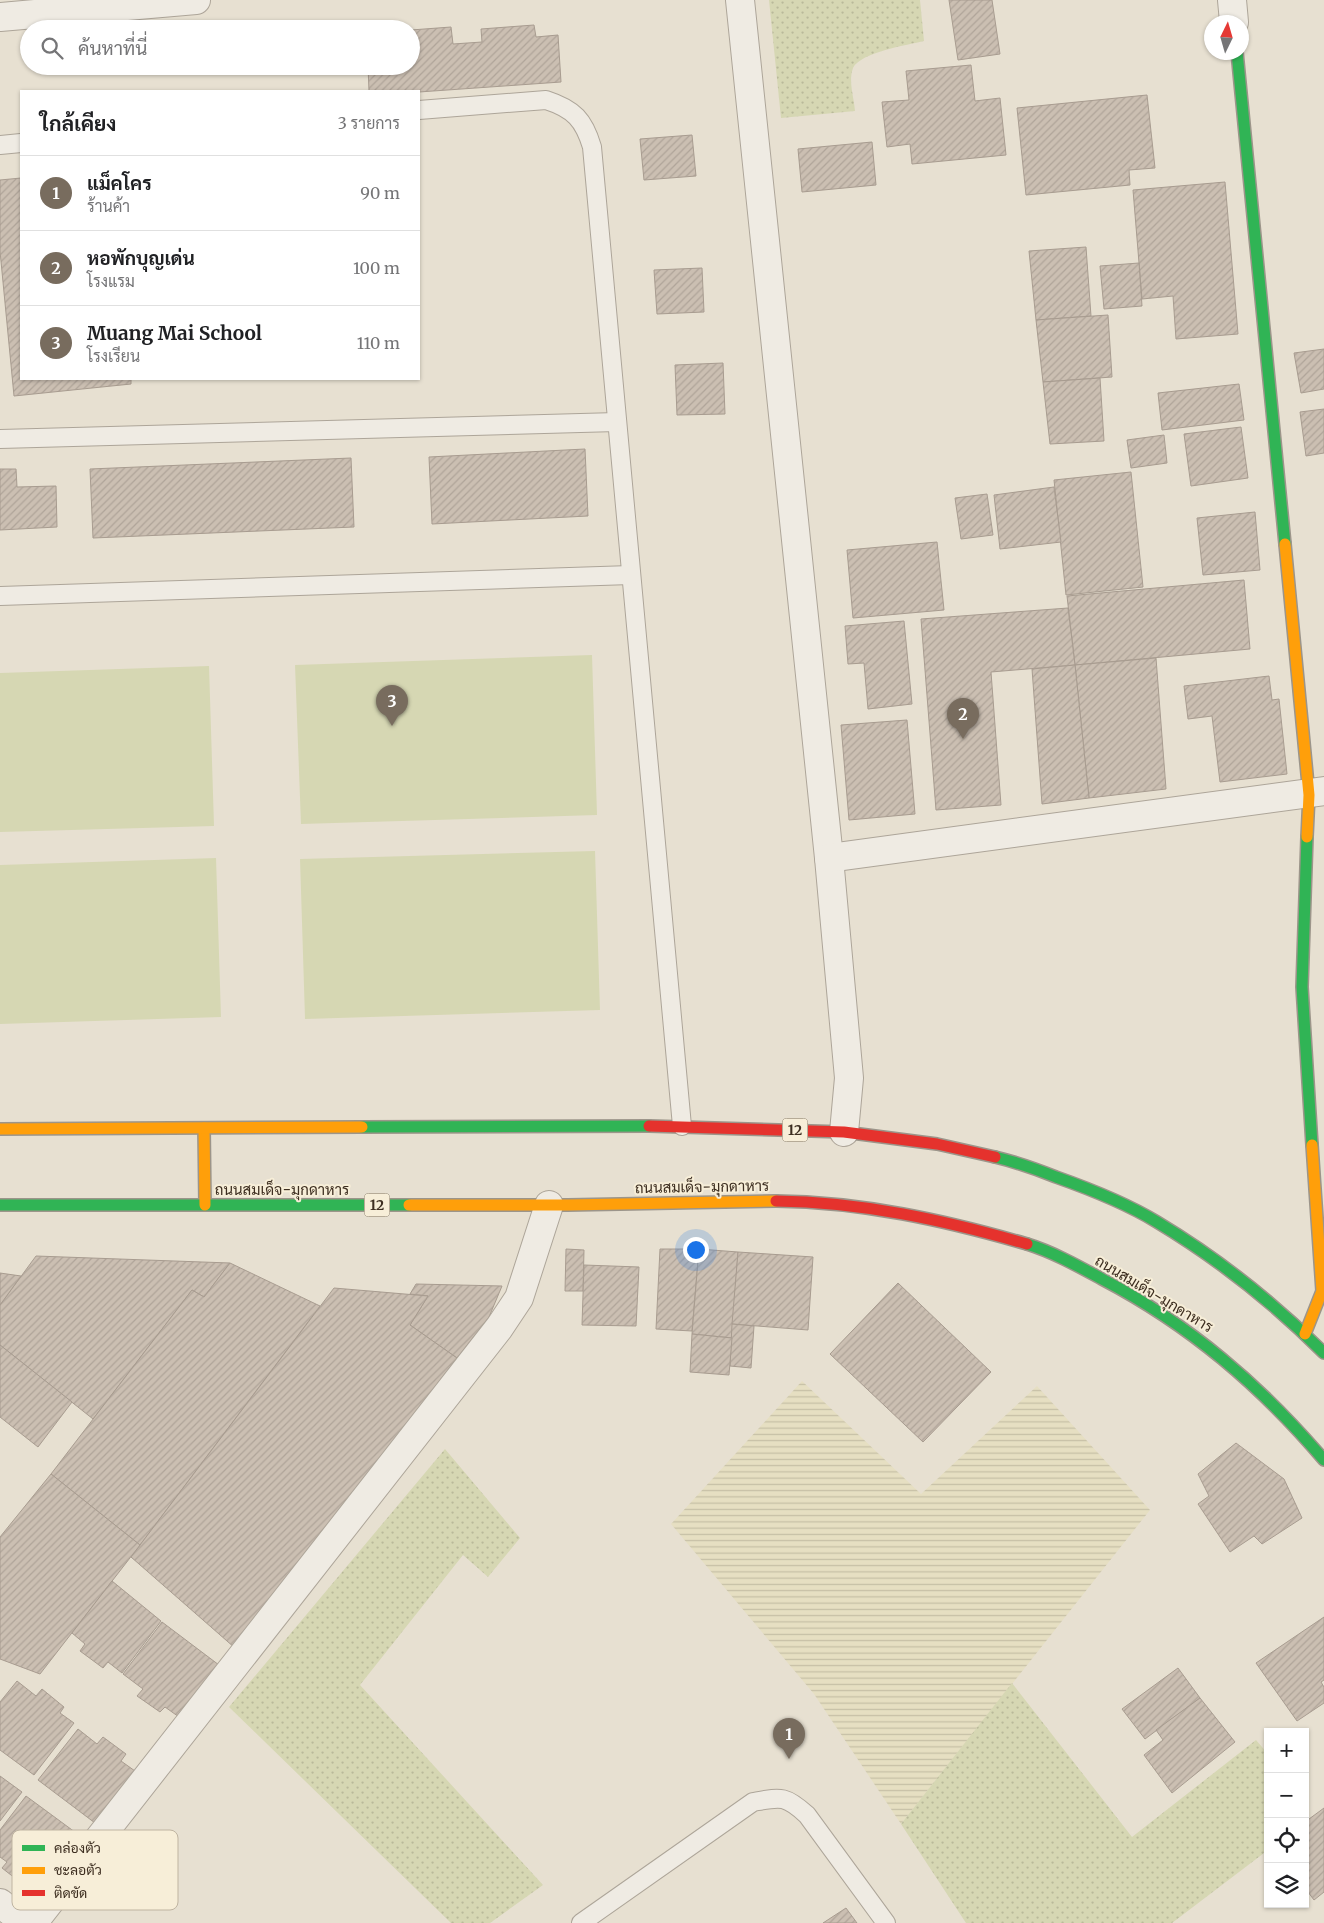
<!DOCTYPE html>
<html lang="th">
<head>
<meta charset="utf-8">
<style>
	:root { --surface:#fff; --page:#f2f2f2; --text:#202124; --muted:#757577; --line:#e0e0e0; --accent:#786c5e }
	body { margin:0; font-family:Merriweather,Sarabun,serif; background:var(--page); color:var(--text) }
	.controls { position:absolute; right:15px; bottom:15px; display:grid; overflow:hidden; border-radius:0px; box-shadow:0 1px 4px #0004 }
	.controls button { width:45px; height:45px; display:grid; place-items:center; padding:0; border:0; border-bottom:1px solid var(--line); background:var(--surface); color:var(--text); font:25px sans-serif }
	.compass { position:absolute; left:1204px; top:15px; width:45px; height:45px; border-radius:50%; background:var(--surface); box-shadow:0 1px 4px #0004; rotate:5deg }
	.you { position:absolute; left:695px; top:1249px; width:18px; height:18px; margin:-12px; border:4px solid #fff; border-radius:50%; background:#1a73e8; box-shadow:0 0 0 8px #1a73e833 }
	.badge { display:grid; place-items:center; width:32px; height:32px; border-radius:50%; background:var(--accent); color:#fff; font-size:16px; font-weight:700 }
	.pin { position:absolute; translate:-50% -41px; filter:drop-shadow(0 1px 2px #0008) }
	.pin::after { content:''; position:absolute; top:26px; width:18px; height:15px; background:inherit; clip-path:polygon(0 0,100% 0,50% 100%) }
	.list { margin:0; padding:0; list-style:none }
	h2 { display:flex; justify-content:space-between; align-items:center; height:65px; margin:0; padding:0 20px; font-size:21px }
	h2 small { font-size:16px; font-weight:400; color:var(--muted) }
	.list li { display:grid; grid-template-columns:32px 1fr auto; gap:15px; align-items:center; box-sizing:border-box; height:75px; padding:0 20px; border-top:1px solid var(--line) }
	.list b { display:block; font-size:19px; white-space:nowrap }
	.list p { margin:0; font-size:16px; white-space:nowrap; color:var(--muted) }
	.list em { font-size:16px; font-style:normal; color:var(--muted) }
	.icon { flex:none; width:28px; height:28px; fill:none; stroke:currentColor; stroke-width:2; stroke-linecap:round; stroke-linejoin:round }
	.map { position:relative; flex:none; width:1324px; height:1923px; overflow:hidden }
	.search { position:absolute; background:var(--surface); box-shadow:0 1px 4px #0004; left:20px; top:20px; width:400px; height:55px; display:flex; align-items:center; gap:12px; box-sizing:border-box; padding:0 18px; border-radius:28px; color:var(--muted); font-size:19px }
	.panel { position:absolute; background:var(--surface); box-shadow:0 1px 4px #0004; left:20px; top:90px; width:400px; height:290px; border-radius:0px }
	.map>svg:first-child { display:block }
	.farmland { fill:url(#farmland-rules) }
	.green { fill:url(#green-dots) }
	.pitch { fill:#d6d7b3 }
	.building { fill:url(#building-hatch); stroke:#a89c90 }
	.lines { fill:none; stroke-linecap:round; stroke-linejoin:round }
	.lane-casing { stroke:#ada599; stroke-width:20 }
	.street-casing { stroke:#ada599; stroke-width:30 }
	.fast-casing { stroke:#9c958a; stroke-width:14 }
	.slow-casing { stroke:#9c958a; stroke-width:14 }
	.jam-casing { stroke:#9c958a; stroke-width:14 }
	.lane { stroke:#efebe3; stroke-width:18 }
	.street { stroke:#efebe3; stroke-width:28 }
	.fast { stroke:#30b455; stroke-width:11 }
	.slow { stroke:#ff9f0a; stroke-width:11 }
	.jam { stroke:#e5322d; stroke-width:11 }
	.labels { text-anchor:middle; stroke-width:4; stroke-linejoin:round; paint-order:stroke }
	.shield { fill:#f7eed8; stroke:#756857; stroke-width:1 }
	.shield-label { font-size:14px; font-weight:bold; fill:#3d2e20 }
	.street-label { font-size:15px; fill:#3d2e20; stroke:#f7eed8 }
	.key { fill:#f7eed8; stroke:#bfb4a1; stroke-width:1 }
	.key-label { font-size:14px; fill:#3d2e20 }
</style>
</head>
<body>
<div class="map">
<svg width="1324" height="1923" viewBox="0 0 1324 1923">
	<defs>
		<pattern id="farmland-rules" width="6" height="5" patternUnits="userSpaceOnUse" patternTransform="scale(1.25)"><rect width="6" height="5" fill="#e6dfc2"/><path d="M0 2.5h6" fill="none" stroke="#c6c0a6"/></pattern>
		<pattern id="green-dots" width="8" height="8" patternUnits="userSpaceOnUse" patternTransform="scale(1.25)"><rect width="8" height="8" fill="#d6d7b3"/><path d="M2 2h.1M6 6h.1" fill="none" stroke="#b9b99a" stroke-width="1.8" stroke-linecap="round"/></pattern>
		<pattern id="building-hatch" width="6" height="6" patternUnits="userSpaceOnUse" patternTransform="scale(1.25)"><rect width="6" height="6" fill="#cbbfb2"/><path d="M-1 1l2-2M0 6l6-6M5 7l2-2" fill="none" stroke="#afa499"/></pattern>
	</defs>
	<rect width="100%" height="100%" fill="#e7e0d1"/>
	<polygon class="farmland" points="802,1381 921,1494 1037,1386 1150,1510 901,1824 814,1694 671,1524"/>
	<g class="green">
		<path d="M769,0H920L924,41C908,45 861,52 853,68C848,80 854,98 855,111L781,118Z"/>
		<polygon points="445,1449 520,1538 488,1577 463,1555 360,1685 543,1885 490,1923 451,1923 229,1707"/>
		<polygon points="1012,1683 1132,1837 1256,1740 1268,1754 1268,1850 1172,1923 966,1923 901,1824"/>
	</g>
	<g class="pitch">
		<polygon points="592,655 597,815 301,824 295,665"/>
		<polygon points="209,666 214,826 0,832 0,673"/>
		<polygon points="595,851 600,1010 305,1019 300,859"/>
		<polygon points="216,858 221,1017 0,1024 0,865"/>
	</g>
	<g class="building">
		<polygon points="949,0 992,0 1000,54 958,60"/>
		<polygon points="534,25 536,37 558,35 561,82 419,92 369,91 368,66 411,66 411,30 451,27 453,44 482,42 481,29"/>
		<polygon points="971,65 975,101 1000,98 1006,155 912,164 910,144 887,147 882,102 909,100 906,71"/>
		<polygon points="1147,95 1155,168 1129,170 1130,185 1026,195 1017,108"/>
		<polygon points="692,135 696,176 644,180 640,139"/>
		<polygon points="872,142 876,185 802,192 798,149"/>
		<polygon points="21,178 21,379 131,379 131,384 14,396 0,251 0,180"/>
		<polygon points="1225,182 1238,334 1176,339 1173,296 1142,299 1133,190"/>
		<polygon points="1086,247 1091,316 1036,320 1029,251"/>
		<polygon points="1139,263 1142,306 1104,309 1100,266"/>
		<polygon points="702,268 704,312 657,314 654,270"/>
		<polygon points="1108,315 1112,377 1043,382 1036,320"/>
		<polygon points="1324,349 1324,389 1301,393 1294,353"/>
		<polygon points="723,363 725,414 677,415 675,365"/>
		<polygon points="1100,378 1104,441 1050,444 1043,382"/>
		<polygon points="1239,384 1244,420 1162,430 1158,393"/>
		<polygon points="1324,409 1324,453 1306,456 1300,412"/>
		<polygon points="1241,427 1248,478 1191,486 1184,434"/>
		<polygon points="1164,435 1167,463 1131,468 1127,440"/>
		<polygon points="585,449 588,516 432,524 429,457"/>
		<polygon points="351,458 354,527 93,538 90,469"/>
		<polygon points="0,469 16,469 17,487 56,486 57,527 0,530"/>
		<polygon points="1131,472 1143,587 1066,595 1054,480"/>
		<polygon points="1054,487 1061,542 1000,549 994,495"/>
		<polygon points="987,494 993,535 961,539 955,498"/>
		<polygon points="1255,512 1260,570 1203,575 1197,518"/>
		<polygon points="937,542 944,610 853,618 847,550"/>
		<polygon points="1244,580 1250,649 1075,665 1067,596"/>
		<polygon points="1068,608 1075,665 991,672 1001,805 936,810 921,619"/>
		<polygon points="904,621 912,704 868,709 864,663 848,664 845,626"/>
		<polygon points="1156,658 1166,789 1089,798 1075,665"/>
		<polygon points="1075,665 1089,798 1042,804 1032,669"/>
		<polygon points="1269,676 1272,700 1279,699 1287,774 1220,782 1212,716 1188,719 1184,686"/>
		<polygon points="907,720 915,814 849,820 841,725"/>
		<polygon points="566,1249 584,1250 583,1291 565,1291"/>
		<polygon points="660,1249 699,1249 692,1331 656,1329"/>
		<polygon points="699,1249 738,1252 732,1338 692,1334"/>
		<polygon points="738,1252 813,1257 808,1330 732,1324"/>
		<polygon points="36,1256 230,1263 204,1297 192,1290 93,1419 0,1345 0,1305"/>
		<polygon points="230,1263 320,1306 140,1545 51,1474 192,1290 204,1297"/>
		<polygon points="584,1265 639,1267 636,1326 582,1325"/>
		<polygon points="0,1273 21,1276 0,1305"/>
		<polygon points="898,1283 991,1372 923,1442 830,1354"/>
		<polygon points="416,1284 502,1286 489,1317 457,1358 410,1325 428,1296 410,1294"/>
		<polygon points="334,1288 428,1296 410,1325 457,1358 235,1648 131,1557"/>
		<polygon points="732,1324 754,1326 751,1368 730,1366"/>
		<polygon points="692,1334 732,1338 729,1375 690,1372"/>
		<polygon points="0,1345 72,1402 38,1447 0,1417"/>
		<polygon points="1236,1443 1284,1479 1302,1518 1262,1544 1254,1536 1230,1552 1198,1504 1209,1496 1198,1474"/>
		<polygon points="51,1474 140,1545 40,1674 0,1659 0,1537"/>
		<polygon points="112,1581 161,1621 122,1673 108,1662 103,1668 80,1651 85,1644 72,1633"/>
		<polygon points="1324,1617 1324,1680 1321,1682 1324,1687 1324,1703 1297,1721 1256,1663"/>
		<polygon points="162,1622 219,1665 179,1717 165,1707 160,1712 137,1696 143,1689 123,1674"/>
		<polygon points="1178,1668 1200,1698 1145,1739 1122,1709"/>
		<polygon points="17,1681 36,1696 42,1689 64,1707 60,1713 74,1723 34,1775 0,1750 0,1702"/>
		<polygon points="1200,1698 1235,1742 1172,1793 1144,1755 1163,1740 1156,1730"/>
		<polygon points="78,1729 97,1744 103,1737 126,1754 121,1761 135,1771 95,1823 38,1780"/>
		<polygon points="0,1776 22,1792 0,1821"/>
		<polygon points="26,1796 83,1838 44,1890 30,1879 25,1886 2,1868 7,1862 0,1857 0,1830"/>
		<polygon points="1324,1808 1324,1892 1314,1900 1305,1888 1305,1822"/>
		<polygon points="846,1908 857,1923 823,1923"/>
	</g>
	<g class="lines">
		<defs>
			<g id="lane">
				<path d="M419,110L546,100C574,109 584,120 592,147L682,1126"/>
				<polyline points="0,145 21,143"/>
				<polyline points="0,439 617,422"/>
				<polyline points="0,596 631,575"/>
				<path d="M581,1923L753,1802C781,1797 785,1795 807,1815L886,1923"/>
			</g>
			<g id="street">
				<polyline points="740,0 829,858 849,1078 844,1132"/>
				<polyline points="1232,0 1234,22"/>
				<polyline points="0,17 196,0"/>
				<polyline points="829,858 1324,791"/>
				<polyline points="0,1903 25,1923"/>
				<polyline points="33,1923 499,1328 519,1298 549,1205"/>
			</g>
			<g id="fast">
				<polyline points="1237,52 1285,544"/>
				<polyline points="1307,837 1302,987 1312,1145"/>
				<polyline points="362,1127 649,1126"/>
				<path d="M995,1157C1016,1162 1036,1169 1056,1177C1090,1189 1126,1203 1157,1222C1217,1258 1274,1303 1324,1353"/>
				<polyline points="0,1205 409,1205"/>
				<path d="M1027,1244C1053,1252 1078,1266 1102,1279C1190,1325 1260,1385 1324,1460"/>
			</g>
			<g id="slow">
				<polyline points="1285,544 1309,795 1307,837"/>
				<polyline points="204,1128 205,1205"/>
				<polyline points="0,1129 362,1127"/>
				<polyline points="409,1205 568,1205 776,1201"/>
				<polyline points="1305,1334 1322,1291 1312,1145"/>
			</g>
			<g id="jam">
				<polyline points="649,1126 844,1132 937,1144 995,1157"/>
				<path d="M776,1201C862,1202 944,1220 1027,1244"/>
			</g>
		</defs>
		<use href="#lane" class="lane-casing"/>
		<use href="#street" class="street-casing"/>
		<use href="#fast" class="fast-casing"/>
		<use href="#slow" class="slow-casing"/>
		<use href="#jam" class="jam-casing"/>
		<use href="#lane" class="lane"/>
		<use href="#street" class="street"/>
		<use href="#fast" class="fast"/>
		<use href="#slow" class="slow"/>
		<use href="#jam" class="jam"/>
	</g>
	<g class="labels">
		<g class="shield">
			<rect x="782.5" y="1118.5" width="25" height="23" rx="4"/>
			<rect x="364.5" y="1193.5" width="25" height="23" rx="4"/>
		</g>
		<g class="shield-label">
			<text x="795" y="1135">12</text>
			<text x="377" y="1210">12</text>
		</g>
		<g class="street-label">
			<text transform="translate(702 1187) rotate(-1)" y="5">ถนนสมเด็จ-มุกดาหาร</text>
			<text x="282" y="1195">ถนนสมเด็จ-มุกดาหาร</text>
			<text transform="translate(1154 1294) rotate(31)" y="5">ถนนสมเด็จ-มุกดาหาร</text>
		</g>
	</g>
	<rect x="12" y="1830" width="166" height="80" rx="8" class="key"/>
	<rect x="22" y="1845" width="23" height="6" fill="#30b455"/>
	<rect x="22" y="1867" width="23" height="7" fill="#ff9f0a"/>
	<rect x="22" y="1890" width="23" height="6" fill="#e5322d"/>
	<g class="key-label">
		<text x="54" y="1853">คล่องตัว</text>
		<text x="54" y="1875">ชะลอตัว</text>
		<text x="54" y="1898">ติดขัด</text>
	</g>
</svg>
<div class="controls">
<button>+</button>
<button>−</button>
<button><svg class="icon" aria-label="locate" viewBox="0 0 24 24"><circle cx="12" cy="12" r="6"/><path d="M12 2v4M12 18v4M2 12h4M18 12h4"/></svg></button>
<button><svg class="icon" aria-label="layers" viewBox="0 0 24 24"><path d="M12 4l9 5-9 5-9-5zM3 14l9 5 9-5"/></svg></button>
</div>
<svg class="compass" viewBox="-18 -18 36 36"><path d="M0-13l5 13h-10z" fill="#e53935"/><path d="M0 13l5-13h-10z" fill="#757577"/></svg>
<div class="you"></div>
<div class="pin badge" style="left:789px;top:1759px">1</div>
<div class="pin badge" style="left:963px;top:739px">2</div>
<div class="pin badge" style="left:392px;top:726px">3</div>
<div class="search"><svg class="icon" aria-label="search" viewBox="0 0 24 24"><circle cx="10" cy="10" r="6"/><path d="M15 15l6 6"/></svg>ค้นหาที่นี่</div>
<section class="panel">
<h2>ใกล้เคียง<small>3 รายการ</small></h2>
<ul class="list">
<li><span class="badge">1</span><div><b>แม็คโคร</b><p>ร้านค้า</p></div><em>90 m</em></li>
<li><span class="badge">2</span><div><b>หอพักบุญเด่น</b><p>โรงแรม</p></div><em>100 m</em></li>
<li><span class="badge">3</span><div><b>Muang Mai School</b><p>โรงเรียน</p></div><em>110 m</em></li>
</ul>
</section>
</div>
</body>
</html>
